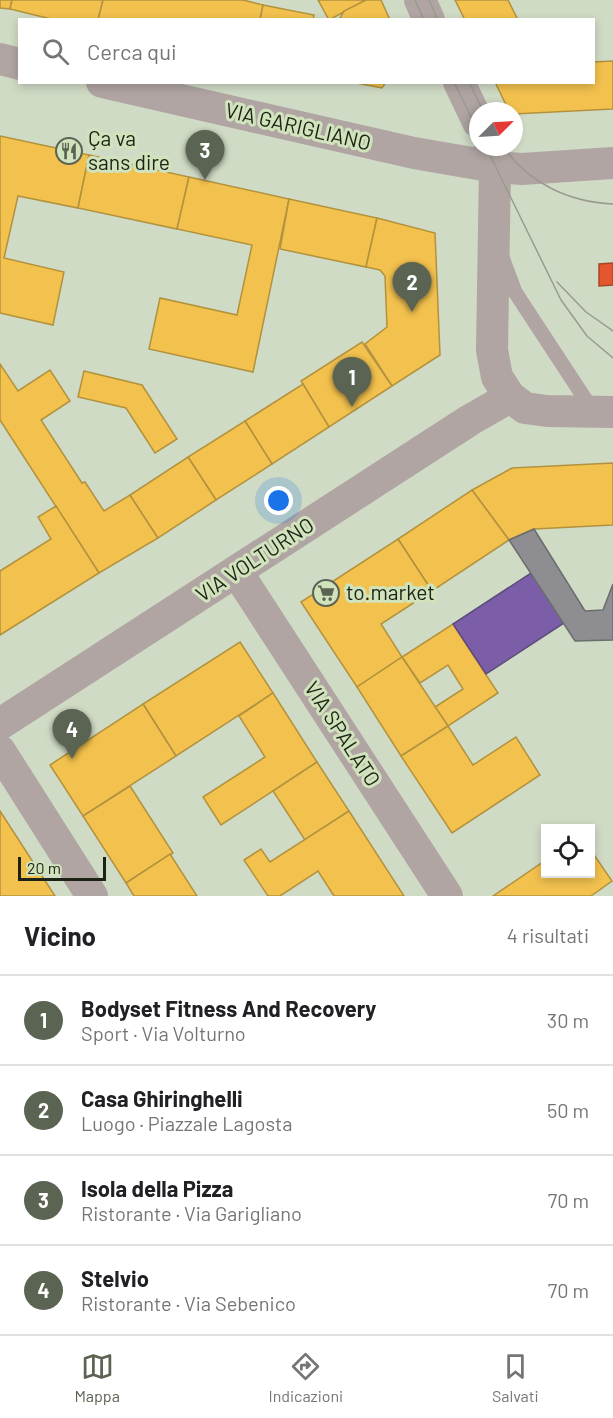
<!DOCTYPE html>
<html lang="it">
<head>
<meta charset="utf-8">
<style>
	:root { --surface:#fff; --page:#f2f2f2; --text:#202124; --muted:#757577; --line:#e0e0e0; --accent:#5b6352 }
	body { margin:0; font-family:Barlow,sans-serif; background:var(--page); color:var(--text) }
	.controls { position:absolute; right:18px; bottom:18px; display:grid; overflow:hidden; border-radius:0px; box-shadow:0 3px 9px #0003 }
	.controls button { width:54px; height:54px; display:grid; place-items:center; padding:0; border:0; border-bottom:2px solid var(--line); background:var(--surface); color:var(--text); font:30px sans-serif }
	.compass { position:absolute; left:469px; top:102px; width:54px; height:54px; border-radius:50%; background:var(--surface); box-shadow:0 3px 9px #0003; rotate:66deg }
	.scale { position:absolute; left:18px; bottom:15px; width:88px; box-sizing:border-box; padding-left:6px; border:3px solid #1c2314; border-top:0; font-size:16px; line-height:21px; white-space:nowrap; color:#1c2314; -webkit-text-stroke:4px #d1e3bd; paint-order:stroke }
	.you { position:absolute; left:279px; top:501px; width:21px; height:21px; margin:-15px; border:4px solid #fff; border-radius:50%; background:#1a73e8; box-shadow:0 0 0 9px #1a73e833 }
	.badge { display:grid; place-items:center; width:39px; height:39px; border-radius:50%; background:var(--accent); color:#fff; font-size:20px; font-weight:700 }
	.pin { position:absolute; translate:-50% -50px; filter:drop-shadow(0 2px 3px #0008) }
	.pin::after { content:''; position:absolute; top:32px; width:21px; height:18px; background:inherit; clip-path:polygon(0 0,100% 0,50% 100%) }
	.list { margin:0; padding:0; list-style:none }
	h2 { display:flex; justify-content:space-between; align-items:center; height:78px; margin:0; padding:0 24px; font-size:26px }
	h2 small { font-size:20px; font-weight:400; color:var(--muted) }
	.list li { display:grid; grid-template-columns:39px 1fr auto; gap:18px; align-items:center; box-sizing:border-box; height:90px; padding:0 24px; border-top:2px solid var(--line) }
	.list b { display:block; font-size:22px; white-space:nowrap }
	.list p { margin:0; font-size:20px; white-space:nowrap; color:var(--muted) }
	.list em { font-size:20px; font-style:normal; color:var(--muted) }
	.icon { flex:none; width:33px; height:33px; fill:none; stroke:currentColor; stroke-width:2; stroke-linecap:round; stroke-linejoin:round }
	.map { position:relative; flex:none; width:613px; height:896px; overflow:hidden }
	.search { position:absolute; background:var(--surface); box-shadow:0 3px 9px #0003; left:18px; right:18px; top:18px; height:66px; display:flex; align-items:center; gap:15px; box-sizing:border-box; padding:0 21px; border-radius:0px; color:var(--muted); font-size:22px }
	.sheet { height:438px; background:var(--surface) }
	nav { display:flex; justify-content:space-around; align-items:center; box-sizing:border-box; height:84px; border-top:2px solid var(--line); background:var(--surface); font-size:16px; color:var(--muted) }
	nav a { display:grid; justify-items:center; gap:3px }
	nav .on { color:var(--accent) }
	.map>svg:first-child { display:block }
	.homes { fill:#f2c14e; stroke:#b2923d; stroke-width:1.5 }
	.shops { fill:#e4572e; stroke:#a84726; stroke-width:1.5 }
	.offices { fill:#7b5ea7; stroke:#5e4c7b; stroke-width:1.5 }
	.industry { fill:#8d8d92; stroke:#6b6d6c; stroke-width:1.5 }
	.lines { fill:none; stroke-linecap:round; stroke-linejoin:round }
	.lane { stroke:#b0a5a3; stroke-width:15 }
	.street { stroke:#b0a5a3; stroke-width:32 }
	.tram { stroke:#9a9a91; stroke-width:1.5 }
	.labels { text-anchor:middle; stroke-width:6; stroke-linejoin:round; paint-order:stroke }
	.street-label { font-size:21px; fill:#1c2314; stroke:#d1e3bd }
	.poi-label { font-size:21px; fill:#1c2314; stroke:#d1e3bd; text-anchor:start }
</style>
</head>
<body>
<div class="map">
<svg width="613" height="896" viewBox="0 0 613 896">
	<rect width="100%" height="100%" fill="#d0dbc5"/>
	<g class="homes">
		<polygon points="0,0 12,0 10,9 0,8"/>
		<polygon points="12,0 103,0 98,20 55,20 10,9"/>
		<polygon points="103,0 243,0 263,5 260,20 98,20"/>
		<polygon points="318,0 366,0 329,20"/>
		<polygon points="366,0 381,0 390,20 339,20 344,11"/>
		<polygon points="455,0 508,0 518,20 465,20"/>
		<polygon points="263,5 314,15 313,20 260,20"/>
		<polygon points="613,61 613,109 514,114 514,111 509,111 495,82 594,82 594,62"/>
		<polygon points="351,82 386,82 382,88"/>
		<polygon points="0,136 89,155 78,208 18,196 4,258 64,272 53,325 0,313"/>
		<polygon points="89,155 189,177 177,229 78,208"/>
		<polygon points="189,177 289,199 253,372 149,349 160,298 237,315 252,245 177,229"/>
		<polygon points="289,199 377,218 366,267 280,249"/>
		<polygon points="377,218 435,233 440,355 392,386 365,344 387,327 385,276 380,270 366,267"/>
		<polygon points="362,342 392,386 329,427 301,381"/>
		<polygon points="0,364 18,391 50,370 70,401 41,420 82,483 85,482 104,511 130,495 158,538 99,573 0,420"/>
		<polygon points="84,371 142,385 177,439 155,453 126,408 78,397"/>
		<polygon points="303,384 329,427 272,464 245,421"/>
		<polygon points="245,421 272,464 216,500 188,457"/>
		<polygon points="188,457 216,500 158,538 130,495"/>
		<polygon points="613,463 613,525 534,529 509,540 472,490 512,468"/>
		<polygon points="472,490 509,540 432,591 398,539"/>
		<polygon points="56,506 99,573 0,635 0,571 51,539 38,517"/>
		<polygon points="398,539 432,591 381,624 402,657 357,687 301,602"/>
		<polygon points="453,624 498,693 448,726 435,707 463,689 448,665 420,683 402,657"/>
		<polygon points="240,642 273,693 176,756 143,704"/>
		<polygon points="402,657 448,726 401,756 357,687"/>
		<polygon points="273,693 317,762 221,825 203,797 265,757 239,716"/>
		<polygon points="143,704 176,756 83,816 50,765"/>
		<polygon points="448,726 473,765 516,737 540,775 452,833 401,756"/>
		<polygon points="317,762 349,811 305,840 273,791"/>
		<polygon points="130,786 173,853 126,883 83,816"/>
		<polygon points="0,811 55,896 0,896"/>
		<polygon points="349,811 404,896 334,896 318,871 280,896 268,896 244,860 261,849 270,862"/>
		<polygon points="590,849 612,881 591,896 493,896 546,860 546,874 590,874"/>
		<polygon points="170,854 197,896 134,896 126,883"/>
	</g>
	<polygon class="shops" points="613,263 613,285 599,286 599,264"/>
	<polygon class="offices" points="531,573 564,623 486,674 453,624"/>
	<polygon class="industry" points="534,529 585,611 603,610 613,584 613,640 575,641 509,540"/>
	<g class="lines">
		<polyline class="lane" points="502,257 515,292 593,411"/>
		<g class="street">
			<polyline points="420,0 429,20"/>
			<polyline points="0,59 20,64"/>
			<polyline points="102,82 414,153 495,167 522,169 613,163"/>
			<polyline points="459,82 478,122"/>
			<polyline points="490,148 495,167 492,350 497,377 510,397 525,408 547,411 613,412"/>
			<polyline points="237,572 447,896"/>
			<polyline points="0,724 470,420 510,397"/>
			<polyline points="0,751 92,896"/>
		</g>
		<g class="tram">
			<polyline points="415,0 424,20"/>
			<polyline points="429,0 438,20"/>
			<polyline points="454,82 478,131"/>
			<polyline points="469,82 483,111"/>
			<polyline points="486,147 561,300 587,336 613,358"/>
			<path d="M503,147C529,183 568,202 613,204"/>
			<polyline points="557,282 586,312 613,331"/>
		</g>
	</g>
	<defs>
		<symbol id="restaurant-ring" viewBox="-11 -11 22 22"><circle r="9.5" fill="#d1e3bd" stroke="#5b6352" stroke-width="1.5"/><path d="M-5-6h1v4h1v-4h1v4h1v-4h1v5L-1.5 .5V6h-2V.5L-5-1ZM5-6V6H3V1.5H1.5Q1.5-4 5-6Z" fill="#5b6352"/></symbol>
		<symbol id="supermarket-ring" viewBox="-11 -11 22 22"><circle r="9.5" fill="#d1e3bd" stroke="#5b6352" stroke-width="1.5"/><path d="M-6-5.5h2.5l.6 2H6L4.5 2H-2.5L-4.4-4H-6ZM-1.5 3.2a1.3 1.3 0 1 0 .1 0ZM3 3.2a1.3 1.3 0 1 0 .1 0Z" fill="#5b6352"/></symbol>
	</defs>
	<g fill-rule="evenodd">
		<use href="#restaurant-ring" x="54" y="136" width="30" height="30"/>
		<use href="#supermarket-ring" x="311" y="578" width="30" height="30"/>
	</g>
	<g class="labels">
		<g class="street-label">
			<text transform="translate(298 127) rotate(13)" y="7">VIA GARIGLIANO</text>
			<text transform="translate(255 560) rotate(-33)" y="7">VIA VOLTURNO</text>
			<text transform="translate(342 734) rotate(57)" y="7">VIA SPALATO</text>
		</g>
		<g class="poi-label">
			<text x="88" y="146">Ça va<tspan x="88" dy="24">sans dire</tspan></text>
			<text x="346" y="600">to.market</text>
		</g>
	</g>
</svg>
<div class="controls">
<button><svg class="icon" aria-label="locate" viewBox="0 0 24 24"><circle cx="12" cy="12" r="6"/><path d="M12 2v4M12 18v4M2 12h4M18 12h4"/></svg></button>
</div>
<svg class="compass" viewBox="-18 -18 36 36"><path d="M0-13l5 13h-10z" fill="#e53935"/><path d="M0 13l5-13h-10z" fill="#757577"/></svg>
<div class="scale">20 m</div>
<div class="you"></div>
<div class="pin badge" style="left:352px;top:407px">1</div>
<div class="pin badge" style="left:412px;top:312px">2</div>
<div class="pin badge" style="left:205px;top:180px">3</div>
<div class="pin badge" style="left:72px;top:759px">4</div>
<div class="search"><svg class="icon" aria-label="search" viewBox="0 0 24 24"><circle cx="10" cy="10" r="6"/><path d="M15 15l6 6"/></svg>Cerca qui</div>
</div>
<section class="sheet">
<h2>Vicino<small>4 risultati</small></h2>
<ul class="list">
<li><span class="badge">1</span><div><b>Bodyset Fitness And Recovery</b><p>Sport · Via Volturno</p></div><em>30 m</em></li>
<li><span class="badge">2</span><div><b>Casa Ghiringhelli</b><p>Luogo · Piazzale Lagosta</p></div><em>50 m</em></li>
<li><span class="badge">3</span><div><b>Isola della Pizza</b><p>Ristorante · Via Garigliano</p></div><em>70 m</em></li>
<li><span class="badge">4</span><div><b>Stelvio</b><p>Ristorante · Via Sebenico</p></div><em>70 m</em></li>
</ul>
</section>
<nav>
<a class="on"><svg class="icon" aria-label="map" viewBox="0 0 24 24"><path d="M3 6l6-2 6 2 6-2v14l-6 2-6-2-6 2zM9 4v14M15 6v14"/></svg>Mappa</a>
<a><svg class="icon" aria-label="directions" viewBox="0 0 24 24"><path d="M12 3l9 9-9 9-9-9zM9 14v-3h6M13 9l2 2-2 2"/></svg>Indicazioni</a>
<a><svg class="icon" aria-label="saved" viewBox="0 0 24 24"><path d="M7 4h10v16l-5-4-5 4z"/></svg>Salvati</a>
</nav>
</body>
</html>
